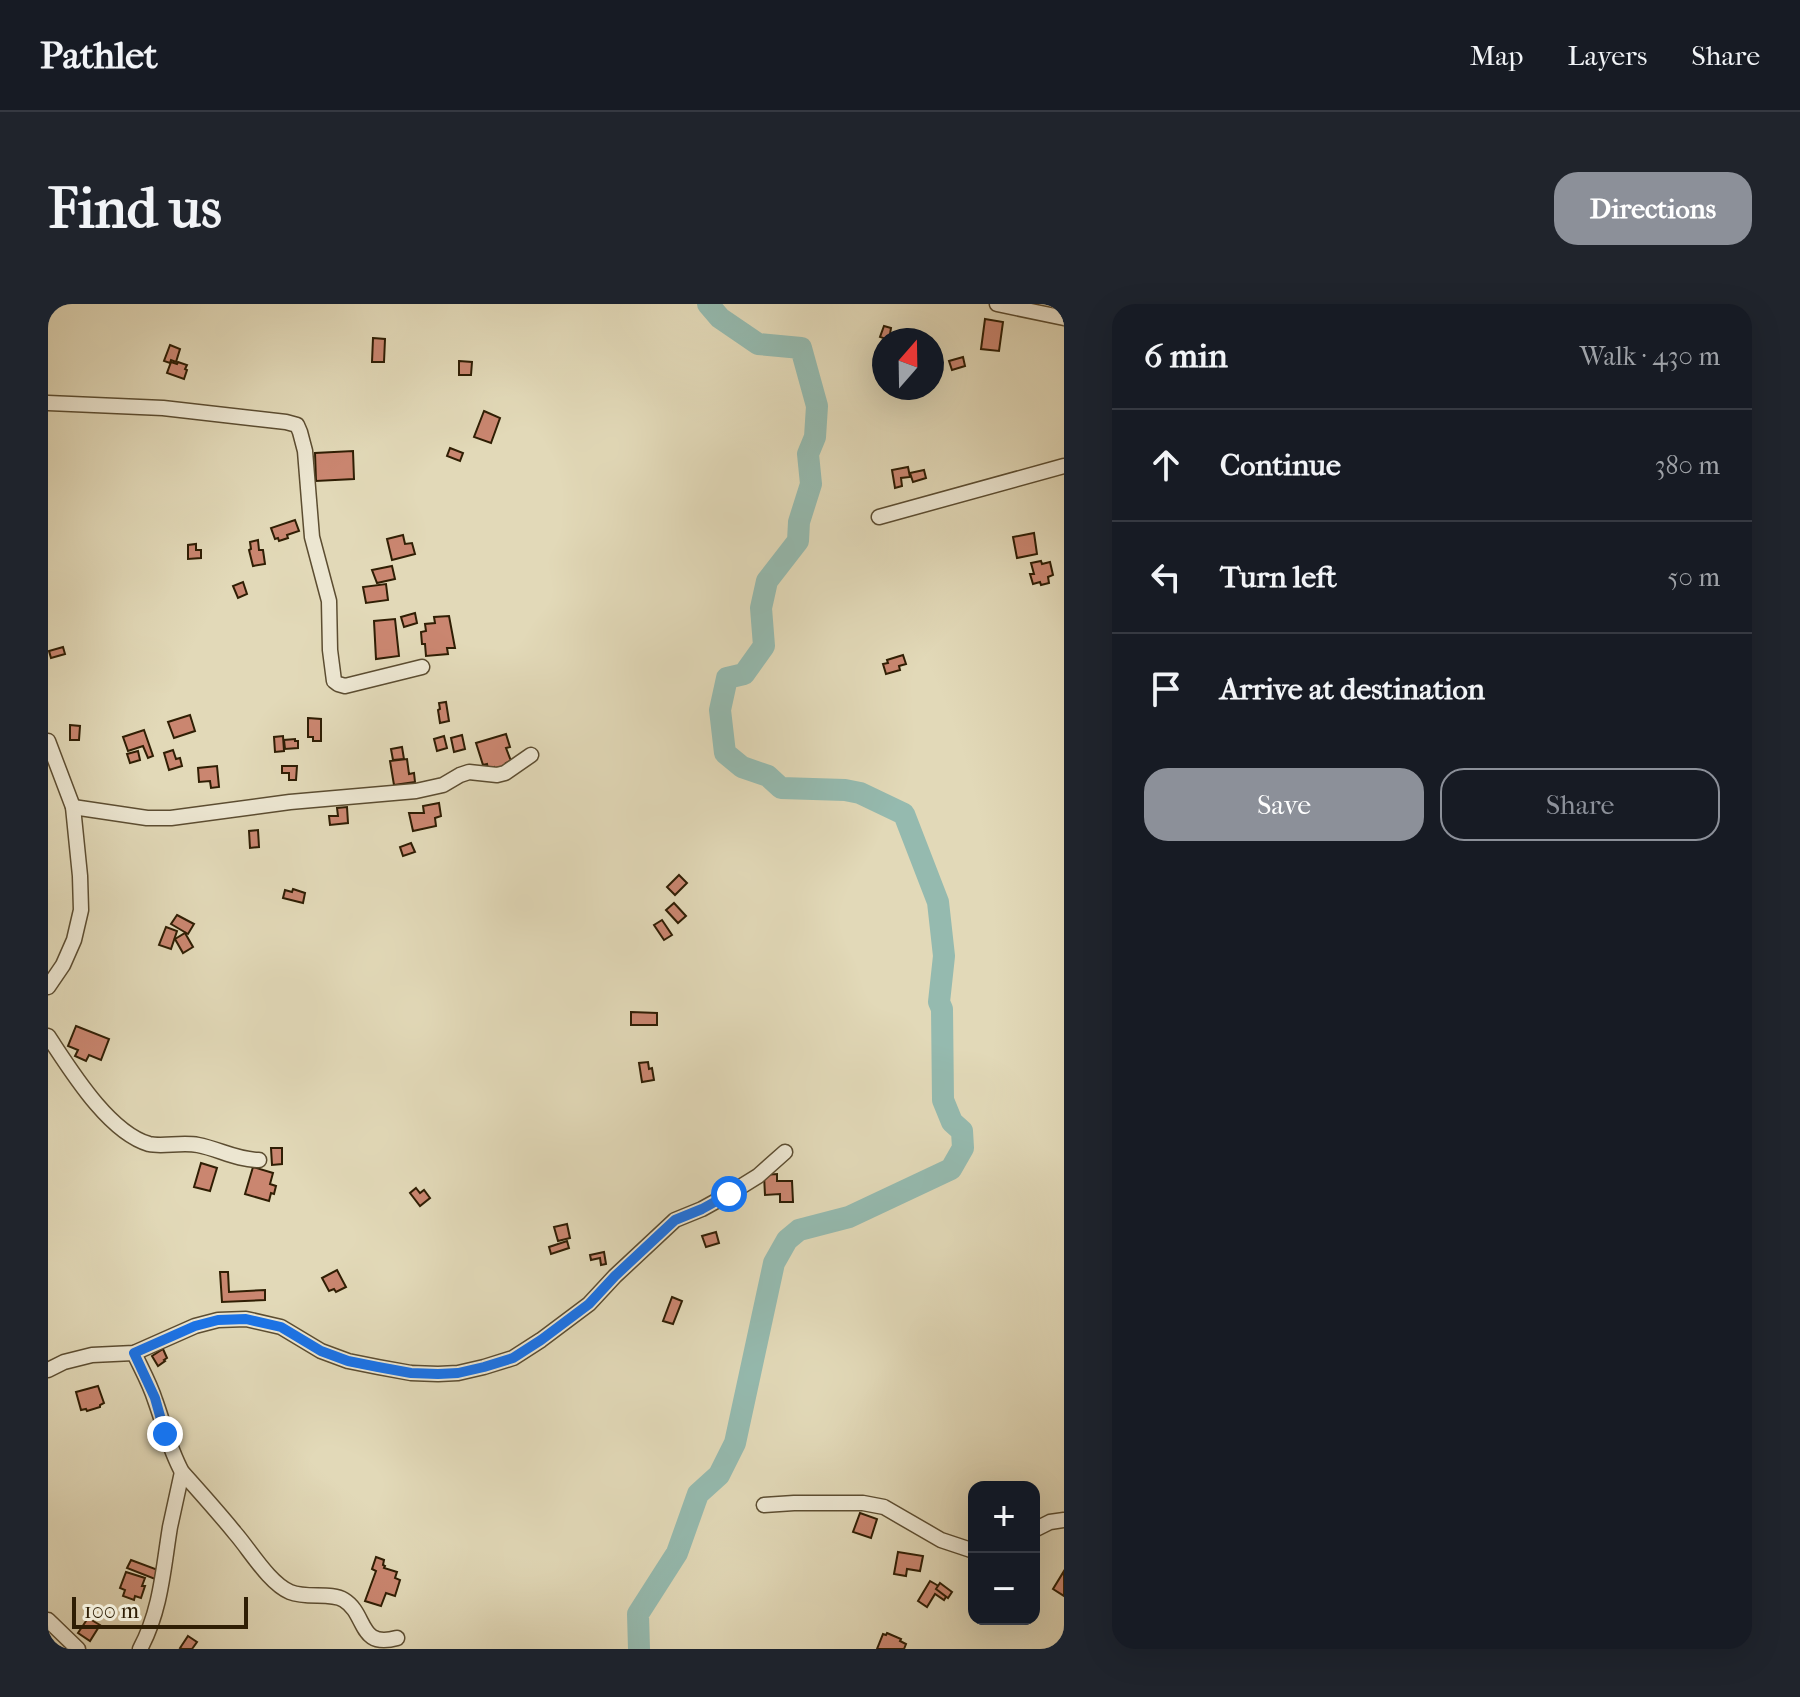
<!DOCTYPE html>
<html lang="en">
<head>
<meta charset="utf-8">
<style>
	:root { --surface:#171b24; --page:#20242c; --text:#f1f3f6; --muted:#9ea1a6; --line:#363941; --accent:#8c9099 }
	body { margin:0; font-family:"IM FELL French Canon",serif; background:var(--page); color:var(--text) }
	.controls { position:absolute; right:24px; bottom:24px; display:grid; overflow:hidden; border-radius:16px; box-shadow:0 8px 32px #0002 }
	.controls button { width:72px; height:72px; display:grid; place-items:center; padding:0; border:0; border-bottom:2px solid var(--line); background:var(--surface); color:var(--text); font:40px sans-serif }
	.compass { position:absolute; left:824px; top:24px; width:72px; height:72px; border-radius:50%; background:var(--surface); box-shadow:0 8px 32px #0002; rotate:20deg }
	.scale { position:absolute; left:24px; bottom:20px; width:176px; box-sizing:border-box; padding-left:8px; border:4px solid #2f1e04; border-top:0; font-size:22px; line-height:28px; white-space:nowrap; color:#2f1e04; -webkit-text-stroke:6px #ece6d1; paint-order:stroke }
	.stop { position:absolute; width:24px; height:24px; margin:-18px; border:6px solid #1a73e8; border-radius:50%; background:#fff }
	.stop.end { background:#1a73e8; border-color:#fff; box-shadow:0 2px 8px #0008 }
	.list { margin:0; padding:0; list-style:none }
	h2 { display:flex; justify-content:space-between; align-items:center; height:104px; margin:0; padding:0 32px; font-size:34px }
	h2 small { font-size:26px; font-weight:400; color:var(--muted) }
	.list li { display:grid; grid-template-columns:52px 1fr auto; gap:24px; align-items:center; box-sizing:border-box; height:112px; padding:0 32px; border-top:2px solid var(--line) }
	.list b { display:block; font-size:30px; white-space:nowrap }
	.list em { font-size:26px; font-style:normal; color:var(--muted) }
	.actions { display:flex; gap:16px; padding:24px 32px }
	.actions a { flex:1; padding:18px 0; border:2px solid var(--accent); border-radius:24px; text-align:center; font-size:28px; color:var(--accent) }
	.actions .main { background:var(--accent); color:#fff }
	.icon { flex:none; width:44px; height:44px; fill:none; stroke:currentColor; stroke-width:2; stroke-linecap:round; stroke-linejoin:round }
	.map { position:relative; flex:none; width:1016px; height:1345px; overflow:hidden; border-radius:24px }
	header { display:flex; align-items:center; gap:48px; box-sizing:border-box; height:112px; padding:0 40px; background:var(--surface); border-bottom:2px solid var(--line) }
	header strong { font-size:38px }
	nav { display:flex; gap:44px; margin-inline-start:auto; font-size:28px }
	.intro { display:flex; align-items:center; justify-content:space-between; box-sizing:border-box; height:192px; padding:0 48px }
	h1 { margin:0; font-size:56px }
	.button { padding:20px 36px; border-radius:24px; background:var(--accent); color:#fff; font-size:28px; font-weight:700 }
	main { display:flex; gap:48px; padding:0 48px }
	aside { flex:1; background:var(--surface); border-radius:24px; box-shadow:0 8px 32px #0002 }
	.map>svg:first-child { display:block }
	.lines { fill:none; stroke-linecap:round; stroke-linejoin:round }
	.river { stroke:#95baaf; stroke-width:22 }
	.building { fill:#ca8670; stroke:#2f1e04; stroke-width:2 }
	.minor-casing { stroke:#5c4d31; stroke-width:17 }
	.minor { stroke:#ece6d1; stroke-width:14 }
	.route { stroke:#1a73e8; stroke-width:10 }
</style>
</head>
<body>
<header>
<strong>Pathlet</strong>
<nav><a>Map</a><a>Layers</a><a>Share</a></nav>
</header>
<div class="intro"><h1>Find us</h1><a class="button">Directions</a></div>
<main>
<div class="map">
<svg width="1016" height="1345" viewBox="0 0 1016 1345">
	<rect width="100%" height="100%" fill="#e2d9b8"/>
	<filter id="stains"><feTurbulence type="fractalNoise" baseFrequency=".0025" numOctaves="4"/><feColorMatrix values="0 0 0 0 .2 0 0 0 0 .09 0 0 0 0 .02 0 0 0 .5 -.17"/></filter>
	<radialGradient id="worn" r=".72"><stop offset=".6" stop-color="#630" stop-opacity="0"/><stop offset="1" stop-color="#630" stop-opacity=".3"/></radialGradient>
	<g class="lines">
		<polyline class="river" points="591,1345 590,1310 629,1249 650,1190 671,1171 687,1139 726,959 739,936 751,926 801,913 903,865 915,844 914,827 904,818 895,796 894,705 891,698 896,652 890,598 856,510 812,489 797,486 733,484 720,472 694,463 677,449 672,406 679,374 696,370 716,342 713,304 719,277 750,237 751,218 763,180 760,150 767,133 769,102 753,44 710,40 672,14 660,0"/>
	</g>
	<g class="building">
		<polygon points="937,15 955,18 951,47 933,45"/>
		<polygon points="836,22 843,24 841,36 832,33"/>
		<polygon points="325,34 337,35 336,58 324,58"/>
		<polygon points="122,41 132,45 128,58 123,56 122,59 116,57"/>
		<polygon points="915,53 917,62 904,66 901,57"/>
		<polygon points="411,57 424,58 423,71 411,71"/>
		<polygon points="123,58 129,60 130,58 139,61 137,65 139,66 136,75 119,69"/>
		<polygon points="436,107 452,114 443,139 426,133"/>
		<polygon points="402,144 415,149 412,157 399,152"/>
		<polygon points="305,147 306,175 268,177 267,149"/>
		<polygon points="860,163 862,173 853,174 854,182 847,184 844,166"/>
		<polygon points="876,166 878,174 865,178 862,169"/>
		<polygon points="247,216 251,227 239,231 240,234 231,237 230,234 227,235 223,224"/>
		<polygon points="986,229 989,250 969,254 965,233"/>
		<polygon points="355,231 357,240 364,239 367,250 344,256 339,235"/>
		<polygon points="210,236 211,246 215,246 217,260 205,262 201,246 203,245 202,238"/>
		<polygon points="148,240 148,246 153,246 153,254 140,255 140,241"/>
		<polygon points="993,257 994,260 1002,258 1005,271 1000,273 1001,279 993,281 992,278 985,280 982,270 986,270 983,259"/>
		<polygon points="344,262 347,275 329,279 324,266"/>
		<polygon points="195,278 199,290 190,294 185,282"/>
		<polygon points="338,280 340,296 318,299 315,283"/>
		<polygon points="367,309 369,319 356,323 353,313"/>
		<polygon points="401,312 407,344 399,344 400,350 378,352 377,340 374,340 373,328 378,327 377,320 387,319 386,313"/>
		<polygon points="347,315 351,352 328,355 326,317"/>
		<polygon points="15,343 17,350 3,354 1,347"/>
		<polygon points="855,351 858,360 851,362 852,366 838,370 835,360 840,359 839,356"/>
		<polygon points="398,398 401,417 392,419 390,406 392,405 391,399"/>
		<polygon points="142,411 147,427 126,434 120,418"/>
		<polygon points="260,414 273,415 273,437 265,437 265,433 260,433"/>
		<polygon points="22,421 32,422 31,436 22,436"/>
		<polygon points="96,426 105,452 100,454 95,442 80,447 75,433"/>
		<polygon points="458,430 462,443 458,444 463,457 458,459 459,462 447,466 446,463 440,465 439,460 435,461 428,439"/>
		<polygon points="414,431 417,445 406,448 403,434"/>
		<polygon points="235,432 236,447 227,448 226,433"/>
		<polygon points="396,432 399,444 389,447 386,435"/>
		<polygon points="247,435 247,437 250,437 250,444 237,445 236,436"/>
		<polygon points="354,443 356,455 345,456 343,445"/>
		<polygon points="125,446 128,455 132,454 134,462 121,466 116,449"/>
		<polygon points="90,447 92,456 82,459 79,450"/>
		<polygon points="359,455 361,470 366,469 367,478 346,481 342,457"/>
		<polygon points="169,462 171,483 163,484 162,477 151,478 150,464"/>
		<polygon points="234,462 249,462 248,476 241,476 241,469 234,469"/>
		<polygon points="391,499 393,512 387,514 388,522 365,527 361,509 376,509 375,502"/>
		<polygon points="299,503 300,519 282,521 281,512 290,512 289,504"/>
		<polygon points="210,526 211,543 202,544 201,527"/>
		<polygon points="363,539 367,548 355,552 352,543"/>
		<polygon points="631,571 639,579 627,591 619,583"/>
		<polygon points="245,585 257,589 255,599 235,594 237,586 244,588"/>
		<polygon points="626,599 638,612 630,619 618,606"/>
		<polygon points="129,611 146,620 140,630 123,620"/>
		<polygon points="614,616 624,631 616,636 606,621"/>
		<polygon points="118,623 129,627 123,645 111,641"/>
		<polygon points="137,629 145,643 135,649 127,635"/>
		<polygon points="583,708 609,709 609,721 583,721"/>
		<polygon points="28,722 61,735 53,756 41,751 38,757 27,752 30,746 20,742"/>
		<polygon points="600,758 601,765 604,764 606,776 594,778 591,759"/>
		<polygon points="223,844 234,844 234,860 224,861"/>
		<polygon points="153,859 169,864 162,887 146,883"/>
		<polygon points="205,863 225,869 222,880 228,882 226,890 223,889 221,897 197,890"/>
		<polygon points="729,870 729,877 744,877 745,898 732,898 732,890 717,891 716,871"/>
		<polygon points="368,884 372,889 376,886 382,894 372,902 362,889"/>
		<polygon points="519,920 522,934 510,937 506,923"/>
		<polygon points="668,928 671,939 658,943 654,932"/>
		<polygon points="519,937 521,944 503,950 501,943"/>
		<polygon points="556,948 558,960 553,961 552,954 543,956 542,951"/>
		<polygon points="289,966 298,983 288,988 286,985 281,987 274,974"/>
		<polygon points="172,968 180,968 181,988 217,986 217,996 174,998"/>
		<polygon points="624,993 634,997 625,1020 615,1017"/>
		<polygon points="115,1045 119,1054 116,1056 117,1057 110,1062 104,1052"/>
		<polygon points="50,1082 56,1099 52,1101 52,1103 39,1107 38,1105 33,1106 28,1088"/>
		<polygon points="812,1209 829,1215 823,1234 805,1228"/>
		<polygon points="850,1248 875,1252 872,1267 859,1265 858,1272 846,1270"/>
		<polygon points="328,1253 336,1256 335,1261 337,1262 336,1264 349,1268 347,1274 352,1276 347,1292 338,1289 333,1302 317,1297 328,1267 324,1265"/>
		<polygon points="83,1256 110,1266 107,1275 79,1264"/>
		<polygon points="1016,1267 1016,1292 1005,1285"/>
		<polygon points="78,1268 97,1274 94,1282 97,1282 93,1294 87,1292 86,1296 75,1292 77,1286 72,1284"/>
		<polygon points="882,1277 901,1288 896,1296 887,1290 879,1303 870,1297"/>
		<polygon points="892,1279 904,1288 900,1294 888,1285"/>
		<polygon points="40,1314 52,1321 42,1337 30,1329"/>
		<polygon points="839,1329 853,1335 852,1337 858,1340 856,1345 829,1345 835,1330 838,1331"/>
		<polygon points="140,1332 149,1338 144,1345 134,1345 132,1344"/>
	</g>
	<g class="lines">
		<defs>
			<g id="minor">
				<polyline points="949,0 1016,14"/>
				<polyline points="0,99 115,104 238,118 249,121 252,128 257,147 264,233 281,297 282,346 286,377 290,380 297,382 374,363"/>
				<polyline points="831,213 1016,162"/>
				<polyline points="0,437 25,503 32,572 33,606 26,636 15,661 0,683"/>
				<polyline points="25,503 99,514 123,514 242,498 368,487 395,481 412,471 421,468 449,471 457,469 483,451"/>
				<path d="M0,732C22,765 60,828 101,840C114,843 134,838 150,841C171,845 189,856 211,856"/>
				<path d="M86,1049C93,1064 102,1080 107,1096C116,1121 121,1144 134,1168C152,1188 170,1208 187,1229C202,1246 221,1279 242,1288C259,1295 283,1288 296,1296C319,1310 310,1345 349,1334"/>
				<polyline points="0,1066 16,1058 44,1051 86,1049 147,1022 170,1016 198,1015 233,1023 273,1047 300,1057 330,1063 363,1069 390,1070 410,1069 436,1063 465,1054 493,1036 541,1000 567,972 627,916 654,905 681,890 710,872 737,848"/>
				<polyline points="716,1201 746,1199 815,1199 836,1203 893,1236 926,1247"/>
				<polyline points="986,1226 1002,1218 1016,1216"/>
				<polyline points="0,1316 30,1345"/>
				<path d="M92,1345C113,1306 115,1266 122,1223C126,1205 130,1186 134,1168"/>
			</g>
		</defs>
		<use href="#minor" class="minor-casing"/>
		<use href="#minor" class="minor"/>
	</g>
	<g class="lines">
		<polyline class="route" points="117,1130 107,1094 86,1049 147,1022 170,1016 198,1015 233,1023 273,1047 300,1057 330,1063 363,1069 390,1070 410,1069 436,1063 465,1054 493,1036 541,1000 567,972 627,916 654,905 681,890"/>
	</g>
	<rect width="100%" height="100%" filter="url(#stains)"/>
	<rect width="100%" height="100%" fill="url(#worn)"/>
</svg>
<div class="controls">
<button>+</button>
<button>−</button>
</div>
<svg class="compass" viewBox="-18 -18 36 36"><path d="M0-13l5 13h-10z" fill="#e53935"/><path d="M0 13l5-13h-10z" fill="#9ea1a6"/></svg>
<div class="scale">100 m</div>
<div class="stop" style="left:681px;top:890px"></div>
<div class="stop end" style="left:117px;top:1130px"></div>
</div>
<aside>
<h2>6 min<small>Walk · 430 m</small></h2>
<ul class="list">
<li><svg class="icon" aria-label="ahead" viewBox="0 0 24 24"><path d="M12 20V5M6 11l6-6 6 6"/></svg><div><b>Continue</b></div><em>380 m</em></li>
<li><svg class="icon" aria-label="left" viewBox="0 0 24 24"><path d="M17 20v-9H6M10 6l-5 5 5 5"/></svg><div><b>Turn left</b></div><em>50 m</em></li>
<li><svg class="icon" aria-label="arrive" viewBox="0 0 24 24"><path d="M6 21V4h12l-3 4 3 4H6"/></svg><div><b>Arrive at destination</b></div></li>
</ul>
<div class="actions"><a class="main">Save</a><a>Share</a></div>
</aside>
</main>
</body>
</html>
